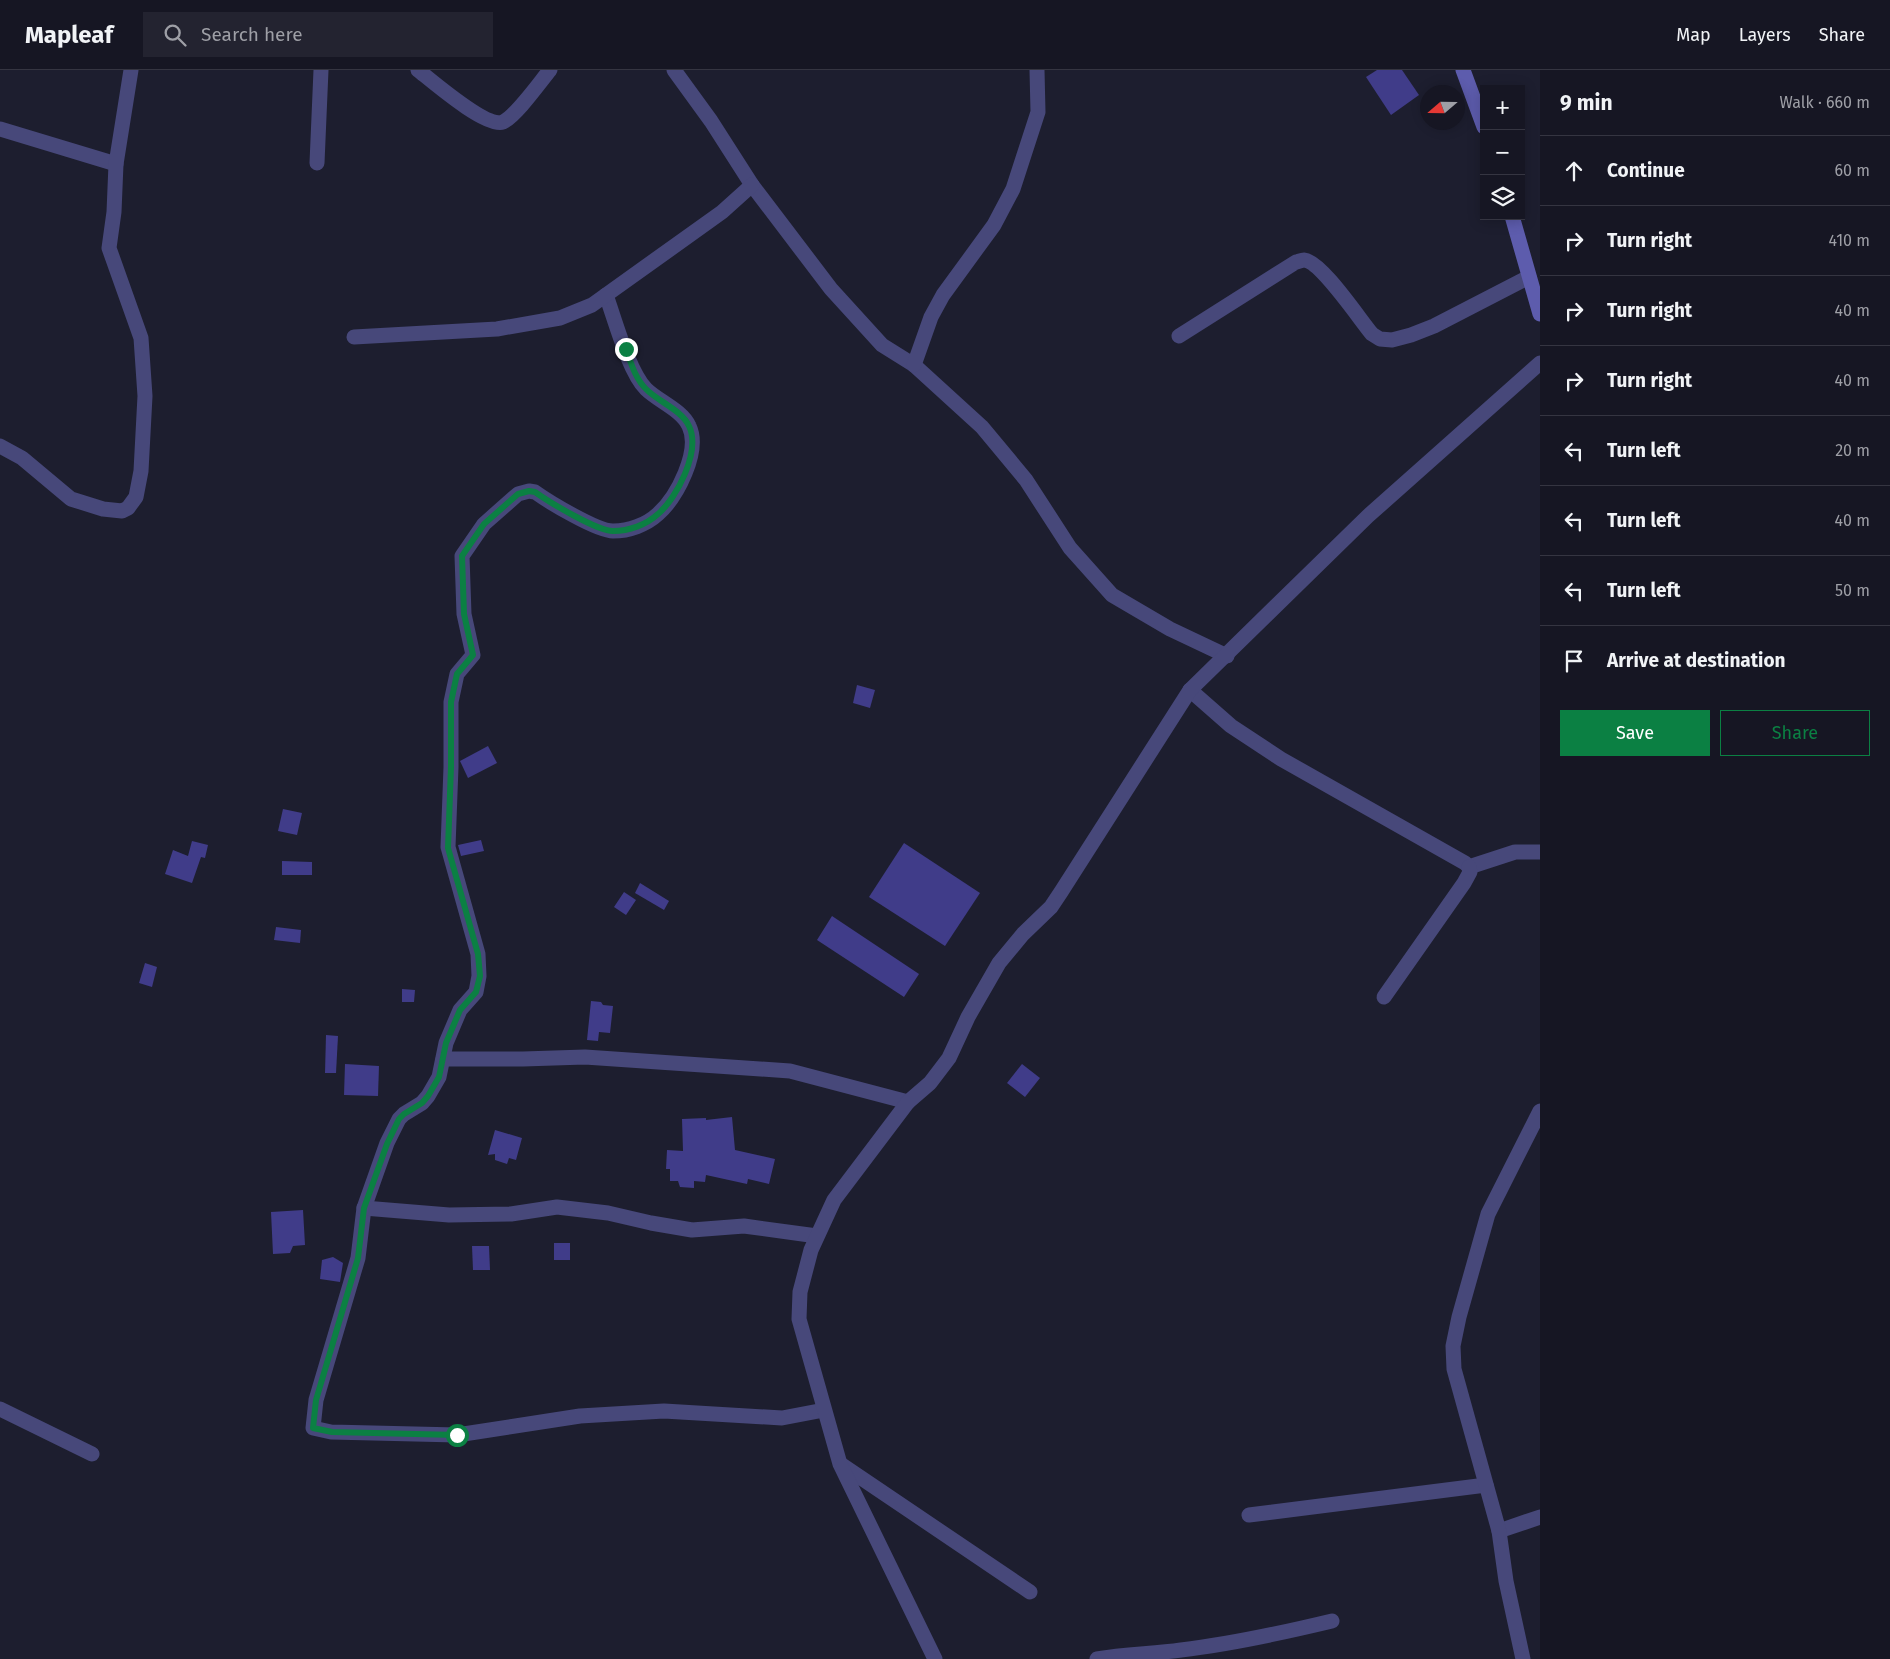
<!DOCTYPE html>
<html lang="en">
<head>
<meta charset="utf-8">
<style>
	:root { --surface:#161623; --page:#232330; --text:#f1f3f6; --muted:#9e9fa6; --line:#353541; --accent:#0b8043 }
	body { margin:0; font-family:"Fira Sans",sans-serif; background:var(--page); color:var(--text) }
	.controls { position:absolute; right:15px; top:15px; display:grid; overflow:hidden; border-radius:0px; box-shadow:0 2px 12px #0003 }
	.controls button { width:45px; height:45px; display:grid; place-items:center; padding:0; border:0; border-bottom:1px solid var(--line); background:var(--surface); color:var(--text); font:25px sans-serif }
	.compass { position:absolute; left:1420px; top:15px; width:45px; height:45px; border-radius:50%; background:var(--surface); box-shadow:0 2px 12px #0003; rotate:250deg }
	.stop { position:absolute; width:15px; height:15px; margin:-11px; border:4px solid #0b8043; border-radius:50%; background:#fff }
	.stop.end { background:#0b8043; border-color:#fff; box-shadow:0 1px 5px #0008 }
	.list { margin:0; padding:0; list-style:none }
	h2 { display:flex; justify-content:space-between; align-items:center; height:65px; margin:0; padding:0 20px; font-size:21px }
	h2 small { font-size:16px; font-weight:400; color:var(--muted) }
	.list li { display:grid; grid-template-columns:32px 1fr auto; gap:15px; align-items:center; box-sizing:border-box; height:70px; padding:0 20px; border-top:1px solid var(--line) }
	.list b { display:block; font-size:19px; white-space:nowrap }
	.list em { font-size:16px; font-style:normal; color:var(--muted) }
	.actions { display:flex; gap:10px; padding:15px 20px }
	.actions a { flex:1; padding:11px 0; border:1px solid var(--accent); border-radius:0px; text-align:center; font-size:18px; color:var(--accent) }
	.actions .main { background:var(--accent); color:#fff }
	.icon { flex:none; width:28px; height:28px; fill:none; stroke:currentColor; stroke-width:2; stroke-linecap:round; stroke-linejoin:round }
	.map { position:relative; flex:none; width:1540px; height:1589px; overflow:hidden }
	header { display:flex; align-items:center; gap:30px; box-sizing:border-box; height:70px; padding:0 25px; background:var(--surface); border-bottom:1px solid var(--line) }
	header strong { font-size:24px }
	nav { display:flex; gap:28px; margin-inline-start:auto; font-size:18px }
	.search { width:350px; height:45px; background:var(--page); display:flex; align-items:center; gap:12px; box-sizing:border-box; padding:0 18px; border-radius:0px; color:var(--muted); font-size:19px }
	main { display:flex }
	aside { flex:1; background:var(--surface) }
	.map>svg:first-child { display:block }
	.building { fill:#403c89 }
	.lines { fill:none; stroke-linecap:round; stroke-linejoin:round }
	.street { stroke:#47487a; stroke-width:15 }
	.secondary { stroke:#5d5cad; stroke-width:15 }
	.route { stroke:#0b8043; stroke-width:6 }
</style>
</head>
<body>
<header>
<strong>Mapleaf</strong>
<div class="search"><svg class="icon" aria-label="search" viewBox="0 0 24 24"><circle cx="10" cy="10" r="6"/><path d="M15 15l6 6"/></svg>Search here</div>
<nav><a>Map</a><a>Layers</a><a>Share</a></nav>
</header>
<main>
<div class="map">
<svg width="1540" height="1589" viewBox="0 0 1540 1589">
	<rect width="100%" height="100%" fill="#1d1e2f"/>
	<g class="building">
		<polygon points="1377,0 1402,0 1419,25 1391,45 1366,7"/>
		<polygon points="857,615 875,620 870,638 853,633"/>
		<polygon points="488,676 497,693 468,708 460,691"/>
		<polygon points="283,739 302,743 297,765 278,761"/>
		<polygon points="481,770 484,781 461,786 458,775"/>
		<polygon points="192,771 208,775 205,788 201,787 192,813 165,804 173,780 188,786"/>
		<polygon points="904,773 980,823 945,876 869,827"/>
		<polygon points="282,791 312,792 312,805 282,805"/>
		<polygon points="640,813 669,831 664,840 635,823"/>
		<polygon points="624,822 636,830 626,845 614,837"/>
		<polygon points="832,846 919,904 904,927 817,870"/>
		<polygon points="276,857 301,860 300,873 274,870"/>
		<polygon points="145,893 157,897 152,917 139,913"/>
		<polygon points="402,919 415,920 414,932 402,932"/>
		<polygon points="591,931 601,932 603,935 613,936 610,963 599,962 598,971 587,970"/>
		<polygon points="326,965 338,966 336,1003 325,1003"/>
		<polygon points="345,994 379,996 378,1026 344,1025"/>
		<polygon points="1022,994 1040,1008 1025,1027 1007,1013"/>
		<polygon points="732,1047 735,1080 775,1089 769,1114 748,1109 747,1114 706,1105 705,1112 694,1111 694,1118 680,1117 678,1111 670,1111 670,1099 666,1099 667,1080 683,1081 682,1049 706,1048 706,1050"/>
		<polygon points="495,1060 522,1068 516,1090 509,1088 507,1094 495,1090 495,1084 488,1085"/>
		<polygon points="303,1140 305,1175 293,1176 290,1183 273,1184 271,1142"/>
		<rect x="554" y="1173" width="16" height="17"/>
		<polygon points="472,1176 489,1176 490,1200 473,1200"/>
		<polygon points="333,1187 343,1193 340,1212 320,1209 322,1190"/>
	</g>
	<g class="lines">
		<g class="street">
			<path d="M418,0C432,11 486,58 503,52C516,46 540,12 550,0"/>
			<polyline points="674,0 711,51 752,115 831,219 882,275 914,295 982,357 1026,410 1070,478 1112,525 1170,559 1227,586"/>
			<polyline points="0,59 116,94"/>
			<polyline points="317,93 321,0"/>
			<path d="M606,225C615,250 629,302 646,319C658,331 682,340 689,356C701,381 677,427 658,444C646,455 629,461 613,461C597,461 549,432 535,422L529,421L518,424L484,454L462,486L464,544L473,585L457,604L451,632V697L448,777L478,884L479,906L476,922L460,940L446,973L439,1007L428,1026L422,1033L404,1044L399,1049L387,1073L364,1138L358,1188L316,1330L313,1358L331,1362L457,1365L580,1346L664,1341L782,1348L824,1340"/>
			<path d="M1179,266L1296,192C1298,192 1301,190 1304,190C1321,191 1360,250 1372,264L1380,269L1392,270L1411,265L1434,256L1529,207"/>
			<polyline points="354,267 497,259 560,248 592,235 722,142 752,115"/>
			<polyline points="914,295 931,247 943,225 994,155 1013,119 1038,42 1037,0"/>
			<polyline points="0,376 22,388 71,429 103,439 122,441 128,438 136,427 141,401 145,326 141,268 109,178 114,142 116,94 131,0"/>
			<polyline points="1190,620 1231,656 1281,689 1465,793 1469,797"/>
			<polyline points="1469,797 1515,782 1540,782"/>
			<polyline points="1384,927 1464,813 1470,802 1469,797"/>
			<polyline points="443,989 523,989 585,987 790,1001 908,1032"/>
			<polyline points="364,1138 449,1145 511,1144 557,1137 608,1143 651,1153 692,1160 744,1156 817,1166"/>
			<polyline points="0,1339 92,1384"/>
			<polyline points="842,1395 1030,1522"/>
			<polyline points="1249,1445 1486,1415"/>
			<polyline points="1499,1461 1540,1447"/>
			<polyline points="935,1589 840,1394 799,1249 800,1222 811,1180 834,1130 908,1032 930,1013 949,988 968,947 999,893 1023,864 1051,837 1061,822 1190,620 1368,446 1540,293"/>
			<path d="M1097,1589C1125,1584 1153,1584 1181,1580C1232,1574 1282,1563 1332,1551"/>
			<polyline points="1523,1589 1506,1511 1499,1461 1454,1299 1453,1276 1459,1247 1488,1144 1540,1041"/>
		</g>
		<g class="secondary">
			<polyline points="1463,0 1484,57"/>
			<polyline points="1512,146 1540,244"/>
		</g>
	</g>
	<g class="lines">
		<path class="route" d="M457,1365L332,1362L313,1358L316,1330L358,1188L364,1138L387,1074L399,1049L404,1044L422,1033L428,1026L439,1007L446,973L460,940L476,922L480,906L478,884L448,778L451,697V632L457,604L473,585L464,544L462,486L484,454L518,424L529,421L535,422C549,432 597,461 613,461C629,461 646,455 658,444C677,428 701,381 689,356C682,340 657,331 646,319C635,308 631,293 626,279"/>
	</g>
</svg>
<div class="controls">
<button>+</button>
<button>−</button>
<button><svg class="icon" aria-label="layers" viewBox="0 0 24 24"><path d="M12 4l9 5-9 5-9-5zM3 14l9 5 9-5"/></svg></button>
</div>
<svg class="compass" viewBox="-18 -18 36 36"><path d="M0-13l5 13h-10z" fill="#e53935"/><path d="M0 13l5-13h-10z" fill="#9e9fa6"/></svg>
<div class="stop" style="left:457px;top:1365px"></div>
<div class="stop end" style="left:626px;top:279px"></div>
</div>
<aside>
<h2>9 min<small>Walk · 660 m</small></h2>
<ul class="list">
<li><svg class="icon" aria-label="ahead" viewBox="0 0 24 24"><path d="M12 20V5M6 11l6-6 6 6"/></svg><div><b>Continue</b></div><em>60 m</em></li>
<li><svg class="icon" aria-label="right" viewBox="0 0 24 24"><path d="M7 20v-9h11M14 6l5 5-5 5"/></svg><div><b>Turn right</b></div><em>410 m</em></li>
<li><svg class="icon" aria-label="right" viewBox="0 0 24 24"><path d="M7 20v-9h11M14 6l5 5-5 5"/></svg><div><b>Turn right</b></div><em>40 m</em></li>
<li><svg class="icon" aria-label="right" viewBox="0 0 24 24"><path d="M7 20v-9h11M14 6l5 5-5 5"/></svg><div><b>Turn right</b></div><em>40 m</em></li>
<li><svg class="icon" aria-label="left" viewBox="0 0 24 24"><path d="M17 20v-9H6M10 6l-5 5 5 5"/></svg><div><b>Turn left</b></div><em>20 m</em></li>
<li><svg class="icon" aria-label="left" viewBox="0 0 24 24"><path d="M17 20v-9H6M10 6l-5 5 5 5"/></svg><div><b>Turn left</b></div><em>40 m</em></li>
<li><svg class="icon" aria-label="left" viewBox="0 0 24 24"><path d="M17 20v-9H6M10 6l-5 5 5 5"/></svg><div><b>Turn left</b></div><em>50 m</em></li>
<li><svg class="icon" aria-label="arrive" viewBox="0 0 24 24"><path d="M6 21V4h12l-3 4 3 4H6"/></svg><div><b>Arrive at destination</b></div></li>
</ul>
<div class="actions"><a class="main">Save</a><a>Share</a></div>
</aside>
</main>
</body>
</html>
